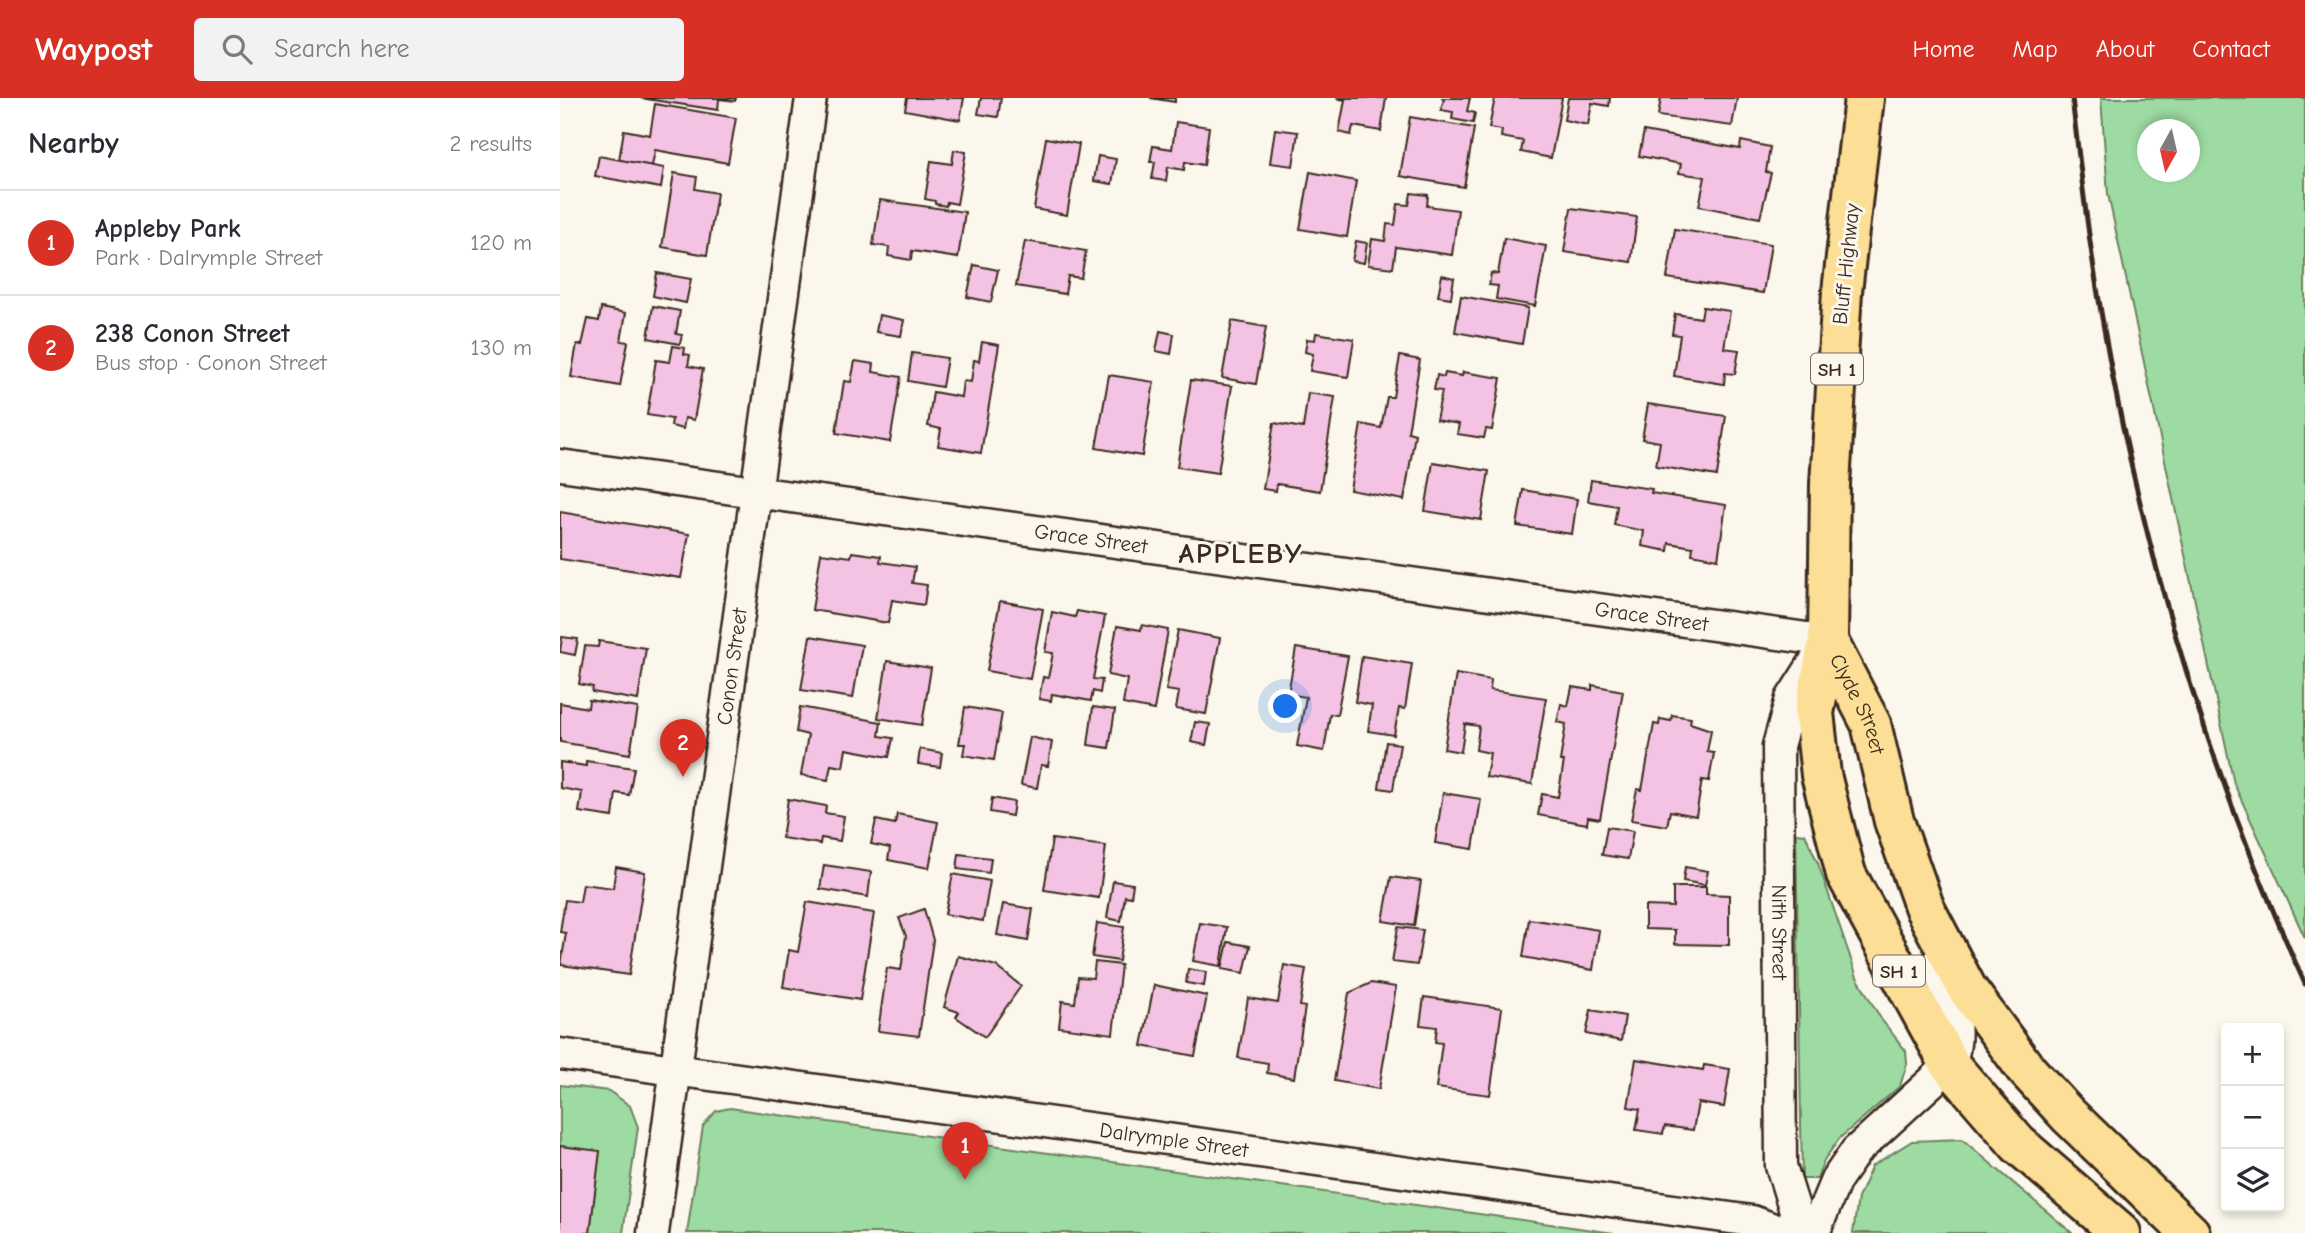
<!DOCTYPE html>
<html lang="en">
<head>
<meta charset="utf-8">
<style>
	:root { --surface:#fff; --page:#f2f2f3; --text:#2b2b33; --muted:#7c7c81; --line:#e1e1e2; --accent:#d93025 }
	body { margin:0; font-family:"Comic Neue",sans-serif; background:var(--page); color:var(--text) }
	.controls { position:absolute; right:21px; bottom:21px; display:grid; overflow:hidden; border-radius:7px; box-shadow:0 4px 10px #0003 }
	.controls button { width:63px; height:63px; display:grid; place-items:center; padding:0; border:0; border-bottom:2px solid var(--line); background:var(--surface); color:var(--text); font:35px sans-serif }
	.compass { position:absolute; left:1577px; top:21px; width:63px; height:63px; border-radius:50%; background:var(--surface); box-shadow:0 4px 10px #0003; rotate:188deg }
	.you { position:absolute; left:726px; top:609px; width:24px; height:24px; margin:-18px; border:5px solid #fff; border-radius:50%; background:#1a73e8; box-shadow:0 0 0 10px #1a73e833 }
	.badge { display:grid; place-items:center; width:46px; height:46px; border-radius:50%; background:var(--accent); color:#fff; font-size:23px; font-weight:700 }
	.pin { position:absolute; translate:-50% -58px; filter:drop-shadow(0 2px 4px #0008) }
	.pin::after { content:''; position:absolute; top:37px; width:24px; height:21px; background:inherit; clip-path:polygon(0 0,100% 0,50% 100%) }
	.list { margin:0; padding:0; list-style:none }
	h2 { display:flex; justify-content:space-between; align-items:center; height:91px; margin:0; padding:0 28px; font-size:30px }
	h2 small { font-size:23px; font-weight:400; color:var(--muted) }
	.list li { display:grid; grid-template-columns:46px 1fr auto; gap:21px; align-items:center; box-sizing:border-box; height:105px; padding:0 28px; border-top:2px solid var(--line) }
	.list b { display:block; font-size:26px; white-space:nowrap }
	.list p { margin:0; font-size:23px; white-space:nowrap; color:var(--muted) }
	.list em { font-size:23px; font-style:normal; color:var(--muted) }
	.icon { flex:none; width:38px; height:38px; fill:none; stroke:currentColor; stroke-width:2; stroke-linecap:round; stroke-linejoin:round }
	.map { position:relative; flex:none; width:1745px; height:1135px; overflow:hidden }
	header { display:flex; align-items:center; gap:42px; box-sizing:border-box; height:98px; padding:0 35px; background:var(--accent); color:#fff }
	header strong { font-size:33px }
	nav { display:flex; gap:38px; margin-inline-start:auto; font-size:24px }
	.search { width:490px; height:63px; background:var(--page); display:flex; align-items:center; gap:18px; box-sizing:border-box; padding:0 24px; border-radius:7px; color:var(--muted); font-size:26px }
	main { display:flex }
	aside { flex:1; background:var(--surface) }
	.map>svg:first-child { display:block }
	.green { fill:#9ddba2; stroke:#6c8260; stroke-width:2; fill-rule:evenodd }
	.building { fill:#f4c3e4; stroke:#3b2a1e; stroke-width:2 }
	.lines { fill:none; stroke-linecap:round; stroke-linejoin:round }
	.street-casing { stroke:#3b2a1e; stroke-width:35 }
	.highway-casing { stroke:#3b2a1e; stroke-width:44 }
	.street { stroke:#fbf7ec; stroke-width:30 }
	.highway { stroke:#fcde96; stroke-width:38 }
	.rail { stroke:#3b2a1e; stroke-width:5 }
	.labels { text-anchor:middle; stroke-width:6; stroke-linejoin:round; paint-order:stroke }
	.shield { fill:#fbf7ec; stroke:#75685c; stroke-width:2 }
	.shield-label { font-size:19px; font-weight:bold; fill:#3b2a1e }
	.street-label { font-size:21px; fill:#3b2a1e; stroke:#fbf7ec }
	.district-label { font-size:28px; font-weight:bold; letter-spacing:2px; fill:#3b2a1e; stroke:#fbf7ec }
</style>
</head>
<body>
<header>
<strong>Waypost</strong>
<div class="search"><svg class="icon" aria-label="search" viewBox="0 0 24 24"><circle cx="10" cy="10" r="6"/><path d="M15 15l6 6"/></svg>Search here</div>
<nav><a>Home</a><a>Map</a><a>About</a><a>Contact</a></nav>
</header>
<main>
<aside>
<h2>Nearby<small>2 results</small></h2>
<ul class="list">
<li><span class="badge">1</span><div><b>Appleby Park</b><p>Park · Dalrymple Street</p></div><em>120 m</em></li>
<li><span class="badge">2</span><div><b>238 Conon Street</b><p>Bus stop · Conon Street</p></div><em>130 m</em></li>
</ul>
</aside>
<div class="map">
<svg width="1745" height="1135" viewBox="0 0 1745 1135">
	<rect width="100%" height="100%" fill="#fbf7ec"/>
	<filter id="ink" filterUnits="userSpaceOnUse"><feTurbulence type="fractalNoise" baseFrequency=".0143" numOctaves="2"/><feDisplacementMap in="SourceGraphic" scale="14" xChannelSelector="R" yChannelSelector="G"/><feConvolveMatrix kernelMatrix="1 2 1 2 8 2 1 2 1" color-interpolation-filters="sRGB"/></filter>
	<g filter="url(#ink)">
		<g class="green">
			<path d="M1541,0H1745V840L1674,686L1548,96ZM1588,32H1630V74H1588Z"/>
			<polygon points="1236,735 1245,736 1258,765 1297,879 1321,921 1346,953 1347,966 1340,988 1280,1040 1264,1062 1257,1081 1242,1081"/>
			<polygon points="0,987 49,993 70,1008 78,1029 63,1135 0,1135"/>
			<polygon points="170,1010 1054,1135 127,1135 143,1028 156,1013"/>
			<polygon points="1402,1041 1512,1135 1293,1135 1298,1100 1312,1068 1352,1043"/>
		</g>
		<g class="building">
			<polygon points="80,0 176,0 175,3 159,1 158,12"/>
			<polygon points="347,0 404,0 400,22 345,12"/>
			<polygon points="421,0 441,0 438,19 418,16"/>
			<polygon points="590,0 615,0 615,4"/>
			<polygon points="776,0 826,0 821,33 793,28 791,37 779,34 785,2"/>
			<polygon points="881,0 910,0 907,13 915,15 913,25 892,21 893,14 881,12 884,1"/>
			<polygon points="935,0 1002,0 991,60 961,54 963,43 941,39 942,32 929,30"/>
			<polygon points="1008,0 1050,0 1049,8 1032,5 1028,27 1004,22"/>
			<polygon points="1101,0 1177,0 1172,28 1098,18"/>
			<polygon points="95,6 176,20 168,65 95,52 92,68 59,62 64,32 90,37"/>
			<polygon points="850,19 914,30 904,89 840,78"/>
			<polygon points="616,24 649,29 644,67 625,64 624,72 608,69 606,83 592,81 595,64 590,64 593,48 612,51"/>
			<polygon points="715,31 738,34 733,68 710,65"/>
			<polygon points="1084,33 1180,51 1181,43 1210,49 1206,74 1211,75 1200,120 1139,108 1145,79 1119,75 1121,66 1079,58"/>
			<polygon points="486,40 519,46 507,117 474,111"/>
			<polygon points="394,52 406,54 397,106 387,104 386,108 375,106 375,103 365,101 371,63 392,66"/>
			<polygon points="39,58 104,70 101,90 35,78"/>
			<polygon points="538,58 556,61 552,86 534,83"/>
			<polygon points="750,74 796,83 787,139 740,131"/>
			<polygon points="114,75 137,79 135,91 157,95 147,157 102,149"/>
			<polygon points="851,95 868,97 867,108 898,112 892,157 836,149 833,170 808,167 812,141 825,143 827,126 835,127 838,106 849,107"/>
			<polygon points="320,102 405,114 398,160 352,153 351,162 328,158 329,149 313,147"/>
			<polygon points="1011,110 1077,119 1071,164 1004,154"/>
			<polygon points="1115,131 1211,146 1203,195 1107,180"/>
			<polygon points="944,140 986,148 975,208 936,201 938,188 929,187 931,175 938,176"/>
			<polygon points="465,143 526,153 521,180 508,178 505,196 456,188"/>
			<polygon points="796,143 807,145 804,165 792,163"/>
			<polygon points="414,167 438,172 431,204 407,199"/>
			<polygon points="97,175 131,181 126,205 93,198"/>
			<polygon points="882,177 894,180 891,200 878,198"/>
			<polygon points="901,198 968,210 962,246 895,234"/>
			<polygon points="93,208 120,213 116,236 122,237 120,246 88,240"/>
			<polygon points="1143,209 1170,213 1164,250 1179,252 1175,276 1165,275 1164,286 1114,278 1120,237 1112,236 1115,216 1141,220"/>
			<polygon points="41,210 66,215 61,243 68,244 60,288 11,279 17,246 22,247 28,221 39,223"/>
			<polygon points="319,217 344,222 341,238 316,234"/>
			<polygon points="672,223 706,229 696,286 662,280"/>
			<polygon points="600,233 614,236 611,256 596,253"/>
			<polygon points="756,235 794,241 788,279 750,273 753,256 745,254 747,241 755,242"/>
			<polygon points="422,244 439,247 421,355 378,348 381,331 368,328 373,294 401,299 403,283 411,284 414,262 419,263"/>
			<polygon points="113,248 125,250 124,256 130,257 128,268 143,271 134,322 125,320 123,331 111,328 112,321 87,317 96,262 110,264"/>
			<polygon points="352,255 387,260 382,289 348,283"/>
			<polygon points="840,258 860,262 848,334 855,336 844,402 790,392 801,326 821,330 827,299 833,299"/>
			<polygon points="295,263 314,266 313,274 341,279 330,344 276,335 284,283 291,284"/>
			<polygon points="903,274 941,280 932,332 926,331 924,340 897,336 899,326 876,322 882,293 874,292 877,277 884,279 885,275 902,278"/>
			<polygon points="549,277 594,284 582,358 536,350"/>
			<polygon points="631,282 672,288 658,375 617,369"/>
			<polygon points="748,295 775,299 760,393 717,386 716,393 703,391 714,325 743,330"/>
			<polygon points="1088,306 1166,318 1157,378 1096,368 1100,344 1082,341"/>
			<polygon points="873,364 929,373 921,422 865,413"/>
			<polygon points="1031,382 1092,391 1091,395 1166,407 1158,461 1132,456 1133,449 1109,445 1108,453 1082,448 1084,433 1054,427 1057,408 1028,403"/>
			<polygon points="963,392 1017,401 1012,436 957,428"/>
			<polygon points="0,414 129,436 121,480 0,461"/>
			<polygon points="292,454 321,458 320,464 355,469 352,485 367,487 364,507 332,502 328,525 252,512 261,455 291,459"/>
			<polygon points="440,503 483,511 470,581 427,573"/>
			<polygon points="517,513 545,518 533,581 542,582 540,595 533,593 531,603 492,596 491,603 479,601 483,579 488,580 493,555 485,554 492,514 515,519"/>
			<polygon points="582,527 608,532 594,612 563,606 567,581 548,577 557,528 581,532"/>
			<polygon points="618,532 660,540 646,616 616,611 619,594 606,592"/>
			<polygon points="250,538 302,547 293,600 241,592"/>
			<polygon points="2,539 18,541 15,557 0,554"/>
			<polygon points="39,543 86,550 78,602 32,594 33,589 19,586 25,548 38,549"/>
			<polygon points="736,550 788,558 777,617 770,616 764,653 737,648 746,599 728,596"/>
			<polygon points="802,558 852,566 845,611 839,610 834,637 808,633 812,607 795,604"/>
			<polygon points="327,563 371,570 362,627 318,620"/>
			<polygon points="896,576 931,582 930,592 986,600 972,686 926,679 930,655 916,652 919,628 905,626 901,654 884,651"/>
			<polygon points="1032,587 1063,593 1040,721 1028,719 1027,726 978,717 982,696 998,699 1004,663 1000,663 1006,626 997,624 1001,606 1008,608 1012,589 1032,592"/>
			<polygon points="29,602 78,610 70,656 0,644 0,605 28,610"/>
			<polygon points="240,609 321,624 319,638 333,640 329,659 286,651 283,669 271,667 268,682 241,677 248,637 236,634"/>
			<polygon points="405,609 442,615 434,662 403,657 405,646 399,646"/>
			<polygon points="533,609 555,612 549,650 528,647"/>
			<polygon points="1112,617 1131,620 1130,625 1151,632 1147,654 1154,655 1149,683 1142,682 1136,718 1110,713 1107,728 1071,722 1077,691 1082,692 1094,626 1099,627 1100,621 1111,623"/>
			<polygon points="635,624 650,626 646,647 631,644"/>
			<polygon points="470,639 492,644 488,668 481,667 477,690 461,687"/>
			<polygon points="826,644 840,646 833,692 819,690"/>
			<polygon points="360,651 382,655 380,669 358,666"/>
			<polygon points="26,663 74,670 69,697 56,695 53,719 19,714 22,694 0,690 0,664 26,668"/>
			<polygon points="883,695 921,701 913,751 875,745"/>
			<polygon points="432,700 454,704 452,718 430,714"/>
			<polygon points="228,701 266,708 265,715 284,718 280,743 261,740 260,746 222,740"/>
			<polygon points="337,716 378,724 369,770 328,762 330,750 311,746 316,722 335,726"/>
			<polygon points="1047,729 1073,733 1068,761 1042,757"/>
			<polygon points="492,741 546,748 539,800 484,792"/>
			<polygon points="399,756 431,760 429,775 397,771"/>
			<polygon points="264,767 311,774 308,799 260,791"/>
			<polygon points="56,769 85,774 69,877 1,867 6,835 0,834 5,802 20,804 23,786 53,790"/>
			<polygon points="1125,769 1148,773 1145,787 1123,783"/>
			<polygon points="393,776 430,783 423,823 385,816"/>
			<polygon points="831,779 861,783 854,828 823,823"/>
			<polygon points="553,783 573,786 571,799 565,798 561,823 547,820"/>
			<polygon points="1113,789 1146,789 1146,796 1169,797 1169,847 1115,846 1115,832 1085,831 1085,808 1113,809"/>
			<polygon points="247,804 314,815 300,902 223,889 229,852 238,854"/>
			<polygon points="443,806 473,811 468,843 437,837"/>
			<polygon points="364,811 373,842 359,938 318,933 327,870 341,872 346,838 339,820"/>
			<polygon points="969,821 1039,832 1033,872 963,859"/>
			<polygon points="537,825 564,829 559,863 532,859"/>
			<polygon points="640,825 667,829 661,868 633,863"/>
			<polygon points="838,829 863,832 857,867 832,864"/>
			<polygon points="668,844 690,848 684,875 662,871"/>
			<polygon points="398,858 436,868 461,888 425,939 396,919 399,914 384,909"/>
			<polygon points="535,864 561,867 553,936 499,929 502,903 515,905 518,879 533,880"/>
			<polygon points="724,867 746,871 740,908 745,909 734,980 707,975 708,965 678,960 688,900 718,905"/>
			<polygon points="628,871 646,874 644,888 626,885"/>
			<polygon points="811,885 836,889 819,991 774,983 789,895"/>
			<polygon points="594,887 647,898 635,958 582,948"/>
			<polygon points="864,899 942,910 930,997 876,990 882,945 875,944 877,929 860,927"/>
			<polygon points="1031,912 1065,918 1061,943 1026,936"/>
			<polygon points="1076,961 1143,972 1144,967 1170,971 1164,1009 1138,1005 1133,1032 1105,1028 1103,1036 1076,1032 1080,1011 1068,1009"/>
			<polygon points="0,1048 40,1053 30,1135 0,1135"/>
		</g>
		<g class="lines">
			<defs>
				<g id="street">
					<path id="s1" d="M0,367L1268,543L1231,601L1218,648L1221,1068L1242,1135"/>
					<path id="s2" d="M0,956L1192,1123L1225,1135"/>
					<path id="s3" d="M93,1135L251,0"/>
					<path d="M1254,1135L1276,1082L1296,1053L1390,967C1403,931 1392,899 1375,867"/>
				</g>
				<g id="highway">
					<polyline points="1304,0 1282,194 1270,386 1268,543 1254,615 1261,677 1286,776 1390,967 1458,1046 1561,1135"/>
					<path id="s4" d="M1268,543L1311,626L1334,723L1365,811L1407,891L1465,970L1508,1017L1630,1135"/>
				</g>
			</defs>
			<use href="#street" class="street-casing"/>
			<use href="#highway" class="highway-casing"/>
			<use href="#street" class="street"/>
			<use href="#highway" class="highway"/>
			<path class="rail" d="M1512,0C1521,77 1530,154 1544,231C1583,455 1651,678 1745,886"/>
		</g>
	</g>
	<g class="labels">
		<g class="shield">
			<rect x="1251" y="255.5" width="52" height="31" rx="5"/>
			<rect x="1313" y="857.5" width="52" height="31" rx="5"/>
		</g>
		<g class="shield-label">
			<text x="1277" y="278">SH 1</text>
			<text x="1339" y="880">SH 1</text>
		</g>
		<g class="street-label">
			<text transform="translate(1286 166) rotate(-84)" y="7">Bluff Highway</text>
			<text dy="7" stroke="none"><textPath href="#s1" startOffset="536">Grace Street</textPath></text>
			<text dy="7" stroke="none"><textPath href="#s1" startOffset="1102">Grace Street</textPath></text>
			<text dy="7" stroke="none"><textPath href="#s3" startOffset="572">Conon Street</textPath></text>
			<text dy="7" stroke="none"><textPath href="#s4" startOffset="70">Clyde Street</textPath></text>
			<text dy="7" stroke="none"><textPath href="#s1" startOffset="1584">Nith Street</textPath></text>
			<text dy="7" stroke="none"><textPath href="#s2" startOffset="620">Dalrymple Street</textPath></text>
		</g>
		<g class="district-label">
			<text x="681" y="465">APPLEBY</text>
		</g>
	</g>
</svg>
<div class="controls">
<button>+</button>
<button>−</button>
<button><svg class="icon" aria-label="layers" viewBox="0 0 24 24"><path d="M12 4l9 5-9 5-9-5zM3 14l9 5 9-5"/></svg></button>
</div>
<svg class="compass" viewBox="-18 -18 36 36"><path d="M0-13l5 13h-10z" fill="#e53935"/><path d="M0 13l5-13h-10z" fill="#7c7c81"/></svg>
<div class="you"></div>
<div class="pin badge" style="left:405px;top:1082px">1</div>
<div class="pin badge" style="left:123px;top:679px">2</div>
</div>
</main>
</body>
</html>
